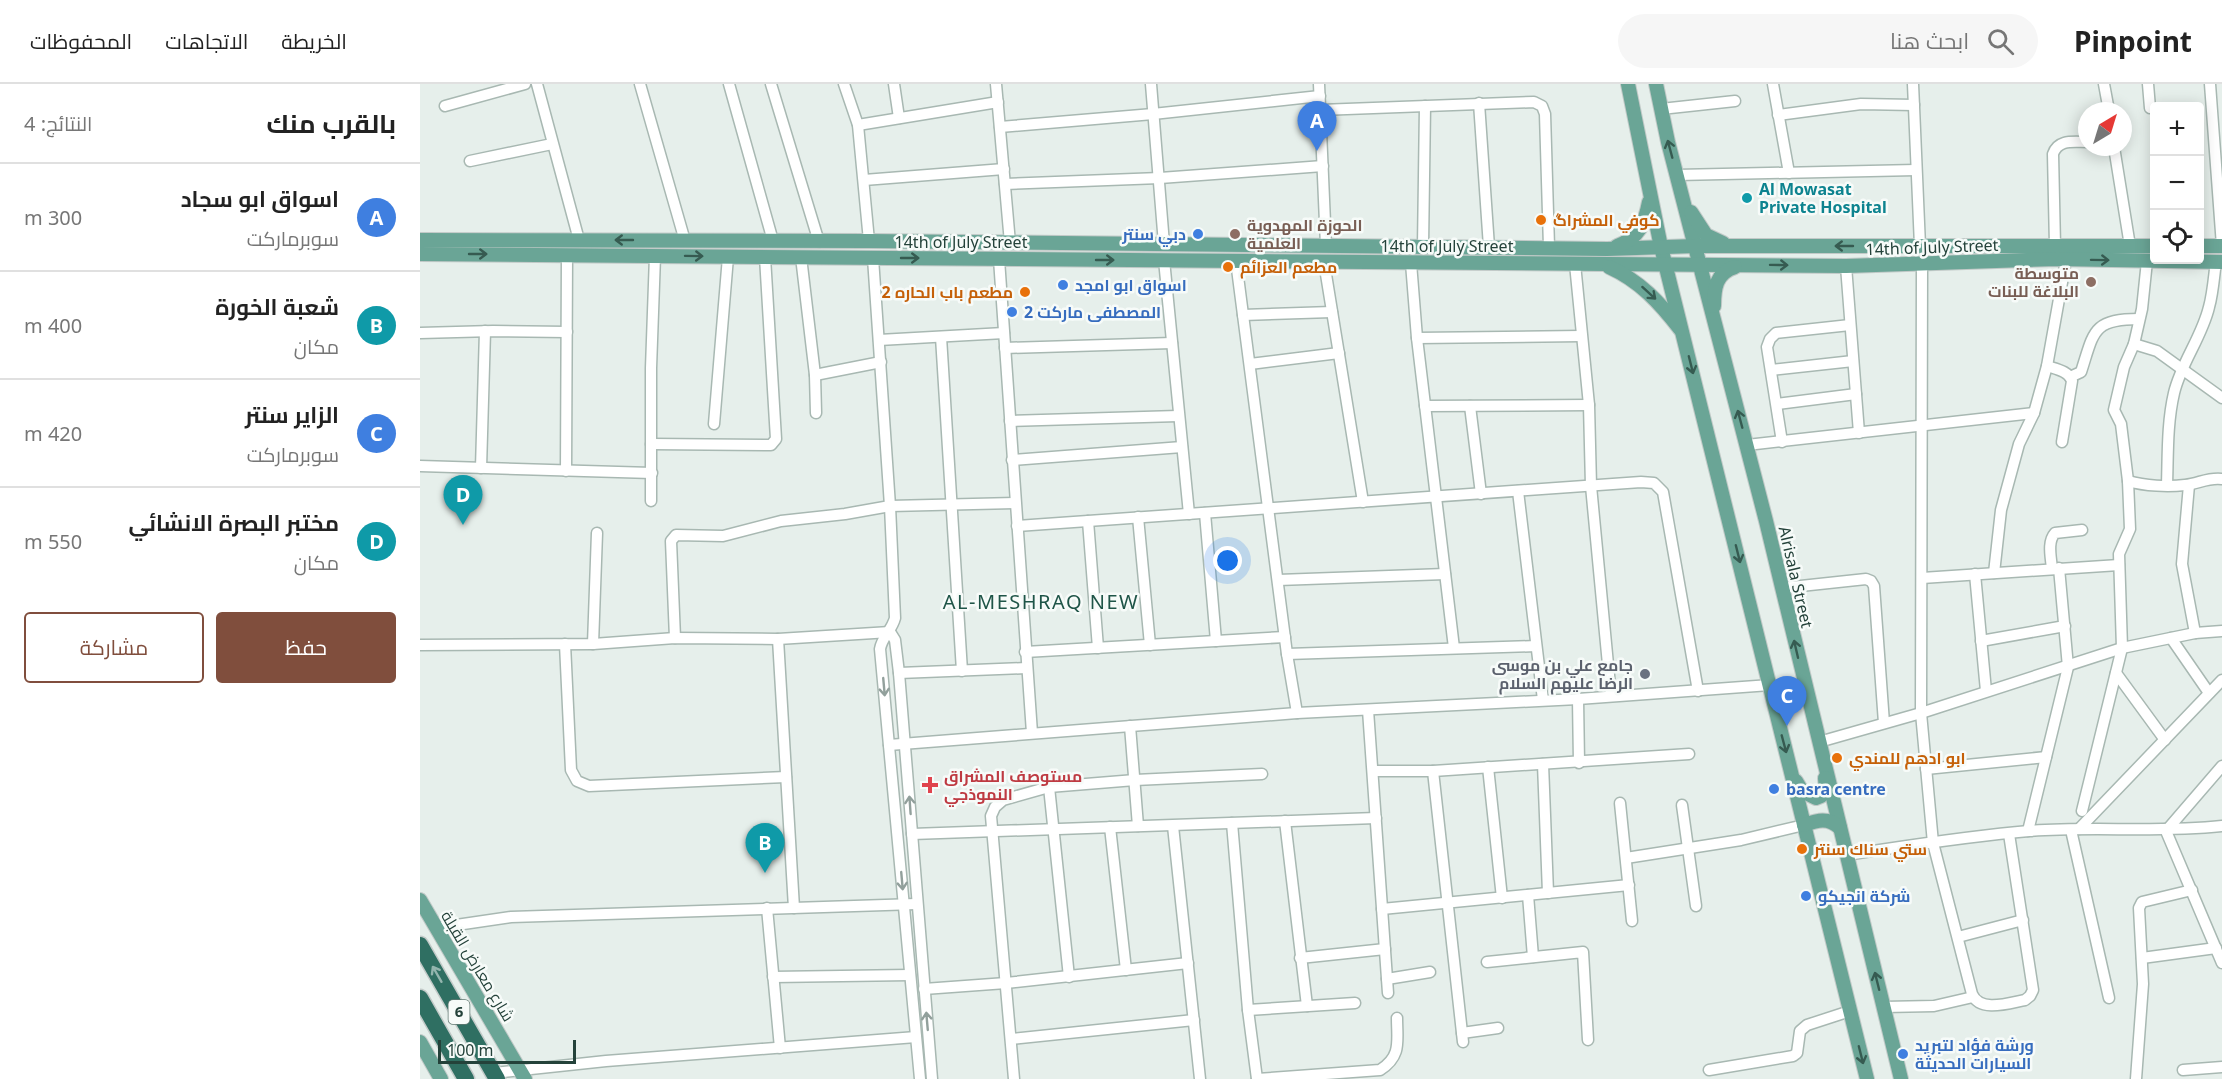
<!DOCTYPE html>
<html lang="ar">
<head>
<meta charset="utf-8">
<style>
	:root { --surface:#fff; --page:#f6f6f6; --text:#222; --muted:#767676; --line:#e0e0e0; --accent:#804e3d }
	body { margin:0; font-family:"Noto Sans",Cairo,sans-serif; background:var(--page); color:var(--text); direction:rtl }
	.controls { position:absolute; right:18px; top:18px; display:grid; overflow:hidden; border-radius:6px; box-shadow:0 3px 15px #0003 }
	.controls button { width:54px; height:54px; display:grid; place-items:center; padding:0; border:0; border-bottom:2px solid var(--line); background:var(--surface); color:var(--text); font:30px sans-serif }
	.compass { position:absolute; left:1658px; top:18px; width:54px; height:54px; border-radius:50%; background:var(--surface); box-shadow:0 3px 15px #0003; rotate:38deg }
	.scale { position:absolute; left:18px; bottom:15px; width:138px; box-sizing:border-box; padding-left:6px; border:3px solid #24423a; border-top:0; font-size:16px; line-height:21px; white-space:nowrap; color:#24423a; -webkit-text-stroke:4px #f7fbf9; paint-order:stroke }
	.you { position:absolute; left:808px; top:477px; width:21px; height:21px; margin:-15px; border:4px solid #fff; border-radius:50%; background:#1a73e8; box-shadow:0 0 0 9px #1a73e833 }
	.badge { display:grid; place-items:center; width:39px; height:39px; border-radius:50%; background:var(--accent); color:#fff; font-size:20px; font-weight:700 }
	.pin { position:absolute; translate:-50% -50px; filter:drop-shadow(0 2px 3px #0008) }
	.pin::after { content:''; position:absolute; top:32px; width:21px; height:18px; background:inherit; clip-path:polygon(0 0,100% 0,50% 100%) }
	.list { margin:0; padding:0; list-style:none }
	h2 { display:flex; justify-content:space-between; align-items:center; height:78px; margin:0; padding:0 24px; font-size:26px }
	h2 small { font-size:20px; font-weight:400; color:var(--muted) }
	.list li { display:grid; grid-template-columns:39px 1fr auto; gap:18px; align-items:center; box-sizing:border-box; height:108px; padding:0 24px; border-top:2px solid var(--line) }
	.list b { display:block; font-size:22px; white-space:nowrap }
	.list p { margin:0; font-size:20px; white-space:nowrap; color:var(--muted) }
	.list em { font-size:20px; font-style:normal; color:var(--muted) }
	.actions { display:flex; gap:12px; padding:18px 24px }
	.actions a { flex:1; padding:14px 0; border:2px solid var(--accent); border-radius:6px; text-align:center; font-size:21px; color:var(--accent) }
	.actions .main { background:var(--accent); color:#fff }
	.icon { flex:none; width:33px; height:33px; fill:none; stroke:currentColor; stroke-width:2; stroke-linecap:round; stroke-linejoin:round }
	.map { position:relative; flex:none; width:1802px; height:995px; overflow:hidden; direction:ltr }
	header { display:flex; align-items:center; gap:36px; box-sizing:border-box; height:84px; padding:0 30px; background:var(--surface); border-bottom:2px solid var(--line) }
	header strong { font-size:28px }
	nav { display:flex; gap:33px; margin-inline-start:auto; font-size:21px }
	.search { width:420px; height:54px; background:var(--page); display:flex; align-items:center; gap:15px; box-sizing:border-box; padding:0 21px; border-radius:33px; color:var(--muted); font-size:22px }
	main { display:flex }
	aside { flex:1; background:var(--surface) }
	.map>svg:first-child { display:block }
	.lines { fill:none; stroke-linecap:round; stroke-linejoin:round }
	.minor-casing { stroke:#a8b8b2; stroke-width:13 }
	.major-casing { stroke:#c2cac8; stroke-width:16 }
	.highway-casing { stroke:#c2cac8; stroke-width:19 }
	.minor { stroke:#fff; stroke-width:10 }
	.major { stroke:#6aa596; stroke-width:14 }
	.highway { stroke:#2f6f62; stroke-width:16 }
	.oneway { stroke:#365b51 }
	.oneway2 { stroke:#92a09c }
	.oneway3 { stroke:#93b5ae }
	.culture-dot { fill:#0f9aa8; stroke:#f7fbf9; stroke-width:2 }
	.food-dot { fill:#e8710a; stroke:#f7fbf9; stroke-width:2 }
	.shop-dot { fill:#3f7fe0; stroke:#f7fbf9; stroke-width:2 }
	.education-dot { fill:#8d6e63; stroke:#f7fbf9; stroke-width:2 }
	.worship-dot { fill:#6b7280; stroke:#f7fbf9; stroke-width:2 }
	.health-dot { fill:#e0444e; stroke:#f7fbf9; stroke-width:2 }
	.labels { text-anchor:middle; stroke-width:5; stroke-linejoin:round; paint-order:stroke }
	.shield { fill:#f7fbf9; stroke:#637a73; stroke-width:1.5 }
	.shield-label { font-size:15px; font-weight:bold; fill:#24423a }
	.culture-label { font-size:16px; font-weight:bold; fill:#0d838f; stroke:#f7fbf9; text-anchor:start }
	.food-label { font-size:16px; font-weight:bold; fill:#c56008; stroke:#f7fbf9; text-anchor:start }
	.education-label { font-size:16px; font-weight:bold; fill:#785e54; stroke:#f7fbf9; text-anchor:start }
	.shop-label { font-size:16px; font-weight:bold; fill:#366cbe; stroke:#f7fbf9; text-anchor:start }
	.street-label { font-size:16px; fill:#24423a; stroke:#f7fbf9 }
	.worship-label { font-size:16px; font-weight:bold; fill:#5b616d; stroke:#f7fbf9; text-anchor:end }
	.health-label { font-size:16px; font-weight:bold; fill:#be3a42; stroke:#f7fbf9; text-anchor:start }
	.quarter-label { font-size:20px; letter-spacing:1.5px; fill:#1f5548; stroke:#f7fbf9 }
</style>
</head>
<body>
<header>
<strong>Pinpoint</strong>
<div class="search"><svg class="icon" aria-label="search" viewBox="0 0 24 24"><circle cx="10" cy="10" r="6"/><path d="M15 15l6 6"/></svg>ابحث هنا</div>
<nav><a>الخريطة</a><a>الاتجاهات</a><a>المحفوظات</a></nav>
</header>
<main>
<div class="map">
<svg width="1802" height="995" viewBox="0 0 1802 995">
	<rect width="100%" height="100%" fill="#e6efeb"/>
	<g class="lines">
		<defs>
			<g id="minor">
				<polyline points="117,0 159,156"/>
				<polyline points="220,0 265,157"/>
				<polyline points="309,0 353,157"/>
				<polyline points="351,0 399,158"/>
				<polyline points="424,0 438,41 449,157"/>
				<polyline points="474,0 479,34"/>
				<polyline points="576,0 590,159"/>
				<polyline points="731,0 744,160"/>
				<polyline points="899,0 906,162"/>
				<polyline points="1353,0 1369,89"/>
				<polyline points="1493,0 1500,162"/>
				<polyline points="1684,0 1689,27"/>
				<polyline points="1728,0 1730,24"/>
				<polyline points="1790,0 1802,162"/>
				<polyline points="1059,19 1069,163"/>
				<polyline points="25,22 105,0"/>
				<polyline points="1241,25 1315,17"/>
				<polyline points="900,26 1114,18 1122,22 1125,30 1129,163"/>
				<polyline points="1358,31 1441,20 1494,21"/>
				<polyline points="438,41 578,18"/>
				<polyline points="580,43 733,30 900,12"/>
				<polyline points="1694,63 1710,162"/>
				<polyline points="50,77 132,60"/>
				<polyline points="1257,91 1496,86"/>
				<polyline points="444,96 584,85"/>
				<polyline points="585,100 740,94 903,82"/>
				<polyline points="1003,162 1005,22"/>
				<path d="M1635,162L1633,70C1638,55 1653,58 1667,58"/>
				<polyline points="381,173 395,291 396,329"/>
				<path d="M453,174L470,422L475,534C472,546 462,553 460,565L500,995"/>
				<polyline points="579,175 612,649"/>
				<polyline points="744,176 769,430"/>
				<polyline points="816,177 867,570 877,629"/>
				<polyline points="904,178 943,418"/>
				<polyline points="991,179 997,254 1034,564"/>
				<polyline points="1155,180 1169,321 1171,402 1191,612"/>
				<path d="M1502,181L1501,629L1513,759L1552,910C1560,929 1589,919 1605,916L1610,912L1613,906L1589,750"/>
				<polyline points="1426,182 1439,349"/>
				<polyline points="823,231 912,228"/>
				<polyline points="0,249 73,247 147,248"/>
				<polyline points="521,253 542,587"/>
				<polyline points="997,254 1161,252"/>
				<polyline points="459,256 584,249"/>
				<polyline points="1714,260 1737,267 1802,314"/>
				<polyline points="585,264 752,259"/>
				<polyline points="830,280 919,269"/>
				<path d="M1627,282C1636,285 1649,287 1652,297L1642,358"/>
				<polyline points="1351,286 1433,277"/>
				<polyline points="395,291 461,278"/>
				<path d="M1650,293L1661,288C1674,248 1672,235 1719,235"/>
				<polyline points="1357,320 1436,310"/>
				<polyline points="1005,322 1169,321"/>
				<polyline points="1050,322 1061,410"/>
				<polyline points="590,337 758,332"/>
				<polyline points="294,340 308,173"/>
				<polyline points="1362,358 1347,263 1350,255 1356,249 1430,241"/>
				<polyline points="231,360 351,361 356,355 345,173"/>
				<polyline points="1327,361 1614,329"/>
				<polyline points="592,376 762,363"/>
				<polyline points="0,382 232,389"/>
				<polyline points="61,384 65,247"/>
				<polyline points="146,387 147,171"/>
				<path d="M1708,397C1725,402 1748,403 1765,401C1778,400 1788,393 1802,395"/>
				<path d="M1747,401C1748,370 1747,339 1754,309C1761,279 1782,253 1789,223C1793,209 1794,192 1796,177"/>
				<polyline points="1769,401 1762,480 1775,549"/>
				<polyline points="1098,407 1123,616"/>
				<polyline points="231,417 231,284 235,172"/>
				<polyline points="785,429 796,557"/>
				<polyline points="718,433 730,561"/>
				<polyline points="668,437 678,564"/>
				<polyline points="597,442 1221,398 1234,399 1243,408 1278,607"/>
				<path d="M1632,485C1631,473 1627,458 1635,449L1662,446"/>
				<polyline points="1574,489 1581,426 1599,360 1614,329 1627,282 1646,176"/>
				<polyline points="1555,490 1566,607"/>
				<polyline points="1502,494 1699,481"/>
				<polyline points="858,496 1025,490"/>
				<polyline points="1362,504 1446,495 1451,497 1454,502 1464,639"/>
				<polyline points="470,548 475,556 479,589 512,995"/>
				<polyline points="255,554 251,457 256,451 303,452 361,437 425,430 470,422 595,419"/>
				<polyline points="1751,554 1789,609"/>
				<polyline points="358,555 374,824"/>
				<polyline points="1561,557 1645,542"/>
				<polyline points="145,560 151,686 157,697 169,702 366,693"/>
				<polyline points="173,560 177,449"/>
				<polyline points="0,561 173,560 255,554 358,555 470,548"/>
				<polyline points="605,568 865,553"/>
				<polyline points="867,570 1116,562"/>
				<polyline points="479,589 606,584"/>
				<polyline points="1696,589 1745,656"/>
				<polyline points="1158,615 1159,679"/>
				<polyline points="948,626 968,909"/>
				<polyline points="710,642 718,742"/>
				<polyline points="1399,658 1501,629 1702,564 1775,549 1802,547"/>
				<polyline points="469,661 877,629 1158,615 1350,601"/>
				<polyline points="1123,680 1128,809"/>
				<polyline points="1802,682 1746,747 1802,879"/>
				<polyline points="1068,683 1082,814"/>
				<polyline points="1506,685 1626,673"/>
				<polyline points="953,687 1013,687 1269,670"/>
				<polyline points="1013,687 1043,958"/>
				<polyline points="629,703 649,893"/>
				<polyline points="1200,719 1212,837"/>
				<polyline points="1262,721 1276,822"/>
				<polyline points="1662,727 1702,564 1699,470 1710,445 1708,397 1701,340 1694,326 1704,283 1714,260 1722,225 1727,177"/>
				<polyline points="865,737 887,922"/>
				<polyline points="812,739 828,926 837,995"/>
				<polyline points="753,742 780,995"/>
				<polyline points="690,743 706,886"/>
				<polyline points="1659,745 1802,596"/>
				<polyline points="1651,746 1689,914"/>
				<polyline points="1608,747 1648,583 1639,484"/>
				<polyline points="492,750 956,734"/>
				<path d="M1426,771C1487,762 1548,752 1609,747C1673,742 1738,749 1802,742"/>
				<polyline points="1206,774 1321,756 1384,741"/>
				<polyline points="1108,811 1113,873"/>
				<polyline points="347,824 360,964"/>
				<polyline points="962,825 1209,801"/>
				<polyline points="16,844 91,833 496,820"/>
				<polyline points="1538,853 1603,836"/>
				<polyline points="880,874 965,865"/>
				<polyline points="1722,874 1796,864"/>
				<polyline points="1067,878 1163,868 1168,956"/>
				<polyline points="353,893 490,891"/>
				<polyline points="967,895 1010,888"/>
				<polyline points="504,905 586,899 768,879"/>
				<polyline points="1464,923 1514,922 1553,913"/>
				<polyline points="828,926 935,919"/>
				<polyline points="1042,949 1078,944"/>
				<polyline points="591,955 774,936"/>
				<polyline points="1289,986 1373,972 1377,969 1380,947 1387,941 1430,927"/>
				<polyline points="1763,986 1802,983"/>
				<polyline points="74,989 186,977 496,953"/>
				<polyline points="594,995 571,732 575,723 583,716 629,703 715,696 842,690"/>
				<path d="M837,995L960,986C982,972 977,957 977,934"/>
				<polyline points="1716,995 1723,900 1719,824 1722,818 1772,806"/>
			</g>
			<g id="major">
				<polyline points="1208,0 1241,163 1447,995"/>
				<polyline points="1236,0 1248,58 1346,437 1481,995"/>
				<polyline points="1271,128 1286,151 1303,159"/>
				<polyline points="0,156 449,157 1187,165 1275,162 1734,162"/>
				<path d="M1197,162C1219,154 1225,139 1229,118"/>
				<polyline points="1780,162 1802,162"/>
				<polyline points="0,170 1426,182 1637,175 1802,178"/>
				<path d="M1189,183C1220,197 1240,219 1260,245"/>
				<path d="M1294,222C1294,204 1296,189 1315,183"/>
				<polyline points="1376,697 1382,707 1396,714 1401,712 1406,705 1405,694"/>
				<path d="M1384,741C1398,736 1408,733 1420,744"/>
				<polyline points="0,816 105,995"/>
				<polyline points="0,958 21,995"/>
			</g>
			<g id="highway">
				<polyline points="0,861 77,995"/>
				<polyline points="0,914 46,995"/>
			</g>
		</defs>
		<use href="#minor" class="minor-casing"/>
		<use href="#major" class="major-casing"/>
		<use href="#highway" class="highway-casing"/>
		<use href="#minor" class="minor"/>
		<use href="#major" class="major"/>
		<use href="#highway" class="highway"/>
	</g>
	<defs><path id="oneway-shaft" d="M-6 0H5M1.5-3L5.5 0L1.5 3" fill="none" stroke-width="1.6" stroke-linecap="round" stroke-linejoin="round" transform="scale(1.5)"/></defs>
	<g class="oneway">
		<use href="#oneway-shaft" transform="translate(1250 65) rotate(-105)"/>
		<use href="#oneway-shaft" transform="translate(204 156) rotate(-180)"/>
		<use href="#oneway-shaft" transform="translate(1424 162) rotate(180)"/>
		<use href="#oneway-shaft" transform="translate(58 170)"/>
		<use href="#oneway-shaft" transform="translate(274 172) rotate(1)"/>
		<use href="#oneway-shaft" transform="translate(490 174)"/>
		<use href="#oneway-shaft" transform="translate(685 176)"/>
		<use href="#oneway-shaft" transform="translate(1680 176) rotate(1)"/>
		<use href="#oneway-shaft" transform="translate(1359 181) rotate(1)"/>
		<use href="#oneway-shaft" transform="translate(1229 209) rotate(42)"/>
		<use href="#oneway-shaft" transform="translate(1271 281) rotate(76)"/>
		<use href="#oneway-shaft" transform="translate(1320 335) rotate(-105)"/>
		<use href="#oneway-shaft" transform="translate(1318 470) rotate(76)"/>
		<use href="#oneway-shaft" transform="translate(1376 565) rotate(-103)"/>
		<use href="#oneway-shaft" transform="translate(1364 660) rotate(75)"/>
		<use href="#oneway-shaft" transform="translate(1457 897) rotate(-104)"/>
		<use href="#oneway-shaft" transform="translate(1441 971) rotate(76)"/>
	</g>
	<g class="oneway2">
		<use href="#oneway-shaft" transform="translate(464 603) rotate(85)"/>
		<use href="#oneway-shaft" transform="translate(490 721) rotate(-94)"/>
		<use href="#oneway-shaft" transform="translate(482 797) rotate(85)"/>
		<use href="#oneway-shaft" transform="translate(507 937) rotate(-95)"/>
	</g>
	<use class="oneway3" href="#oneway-shaft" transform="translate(17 890) rotate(-120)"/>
	<circle class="culture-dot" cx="1327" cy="114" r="6"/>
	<g class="food-dot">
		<circle cx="1121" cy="136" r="6"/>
		<circle cx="808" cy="183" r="6"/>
		<circle cx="605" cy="208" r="6"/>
		<circle cx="1417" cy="674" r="6"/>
		<circle cx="1382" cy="765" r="6"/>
	</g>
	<g class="shop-dot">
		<circle cx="778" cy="150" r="6"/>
		<circle cx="643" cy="201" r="6"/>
		<circle cx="592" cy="228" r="6"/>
		<circle cx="1354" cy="705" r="6"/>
		<circle cx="1386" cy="812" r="6"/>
		<circle cx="1483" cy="970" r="6"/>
	</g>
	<g class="education-dot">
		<circle cx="815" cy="150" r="6"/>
		<circle cx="1671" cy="198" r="6"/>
	</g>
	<circle class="worship-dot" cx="1225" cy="590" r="6"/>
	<path class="health-dot" d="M507 692h6v6h6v6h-6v6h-6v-6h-6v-6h6z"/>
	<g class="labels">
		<rect class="shield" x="28.5" y="916" width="21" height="24" rx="4.5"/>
		<g class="shield-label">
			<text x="39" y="933">6</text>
		</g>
		<g class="culture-label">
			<text x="1339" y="111">Al Mowasat<tspan x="1339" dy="18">Private Hospital</tspan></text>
		</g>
		<g class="food-label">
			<text x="1133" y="142">كوفي المشراگ</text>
			<text x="820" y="189">مطعم العزائم</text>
			<text x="593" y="214" text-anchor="end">مطعم باب الحاره 2</text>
			<text x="1429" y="680">ابو ادهم للمندي</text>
			<text x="1394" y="771">ستي سناك سنتر</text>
		</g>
		<g class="education-label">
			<text x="827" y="147">الحوزة المهدوية<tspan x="827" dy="18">العلمية</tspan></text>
			<text x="1659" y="195" text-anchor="end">متوسطة<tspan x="1659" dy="18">البلاغة للبنات</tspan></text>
		</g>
		<g class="shop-label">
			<text x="766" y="156" text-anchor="end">دبي سنتر</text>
			<text x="655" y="207">اسواق ابو امجد</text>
			<text x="604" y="234">المصطفى ماركت 2</text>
			<text x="1366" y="711">basra centre</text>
			<text x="1398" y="818">شركة انجيكو</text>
			<text x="1495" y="967">ورشة فؤاد لتبريد<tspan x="1495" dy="18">السيارات الحديثة</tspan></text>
		</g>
		<g class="street-label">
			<text x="541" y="164">14th of July Street</text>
			<text x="1027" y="168">14th of July Street</text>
			<text transform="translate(1512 163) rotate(-2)" y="6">14th of July Street</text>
			<text transform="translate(1376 493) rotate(77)" y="6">Alrisala Street</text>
			<text transform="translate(58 882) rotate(59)" y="6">شارع معارض القبلة</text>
		</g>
		<g class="worship-label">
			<text x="1213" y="587">جامع علي بن موسى<tspan x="1213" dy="18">الرضا عليهم السلام</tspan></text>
		</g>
		<g class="health-label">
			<text x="524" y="698">مستوصف المشراق<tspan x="524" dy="18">النموذجي</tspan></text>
		</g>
		<g class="quarter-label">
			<text x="621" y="525">AL-MESHRAQ NEW</text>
		</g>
	</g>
</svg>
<div class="controls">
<button>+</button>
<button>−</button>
<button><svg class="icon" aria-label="locate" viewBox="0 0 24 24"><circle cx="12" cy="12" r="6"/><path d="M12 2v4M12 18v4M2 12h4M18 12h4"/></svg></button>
</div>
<svg class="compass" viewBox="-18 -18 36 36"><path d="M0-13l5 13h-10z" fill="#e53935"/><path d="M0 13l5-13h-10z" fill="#767676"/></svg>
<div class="scale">100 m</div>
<div class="you"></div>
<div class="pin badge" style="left:897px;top:67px;background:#3f7fe0">A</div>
<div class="pin badge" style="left:345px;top:789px;background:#0f9aa8">B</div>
<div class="pin badge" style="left:1367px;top:642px;background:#3f7fe0">C</div>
<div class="pin badge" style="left:43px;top:441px;background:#0f9aa8">D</div>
</div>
<aside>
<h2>بالقرب منك<small>النتائج: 4</small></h2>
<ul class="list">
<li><span class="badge" style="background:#3f7fe0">A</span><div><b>اسواق ابو سجاد</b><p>سوبرماركت</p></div><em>300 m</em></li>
<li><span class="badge" style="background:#0f9aa8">B</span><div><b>شعبة الخورة</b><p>مكان</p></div><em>400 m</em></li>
<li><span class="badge" style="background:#3f7fe0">C</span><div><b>الزاير سنتر</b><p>سوبرماركت</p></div><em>420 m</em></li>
<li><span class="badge" style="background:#0f9aa8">D</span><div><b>مختبر البصرة الانشائي</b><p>مكان</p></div><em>550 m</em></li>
</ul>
<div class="actions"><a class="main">حفظ</a><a>مشاركة</a></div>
</aside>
</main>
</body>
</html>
